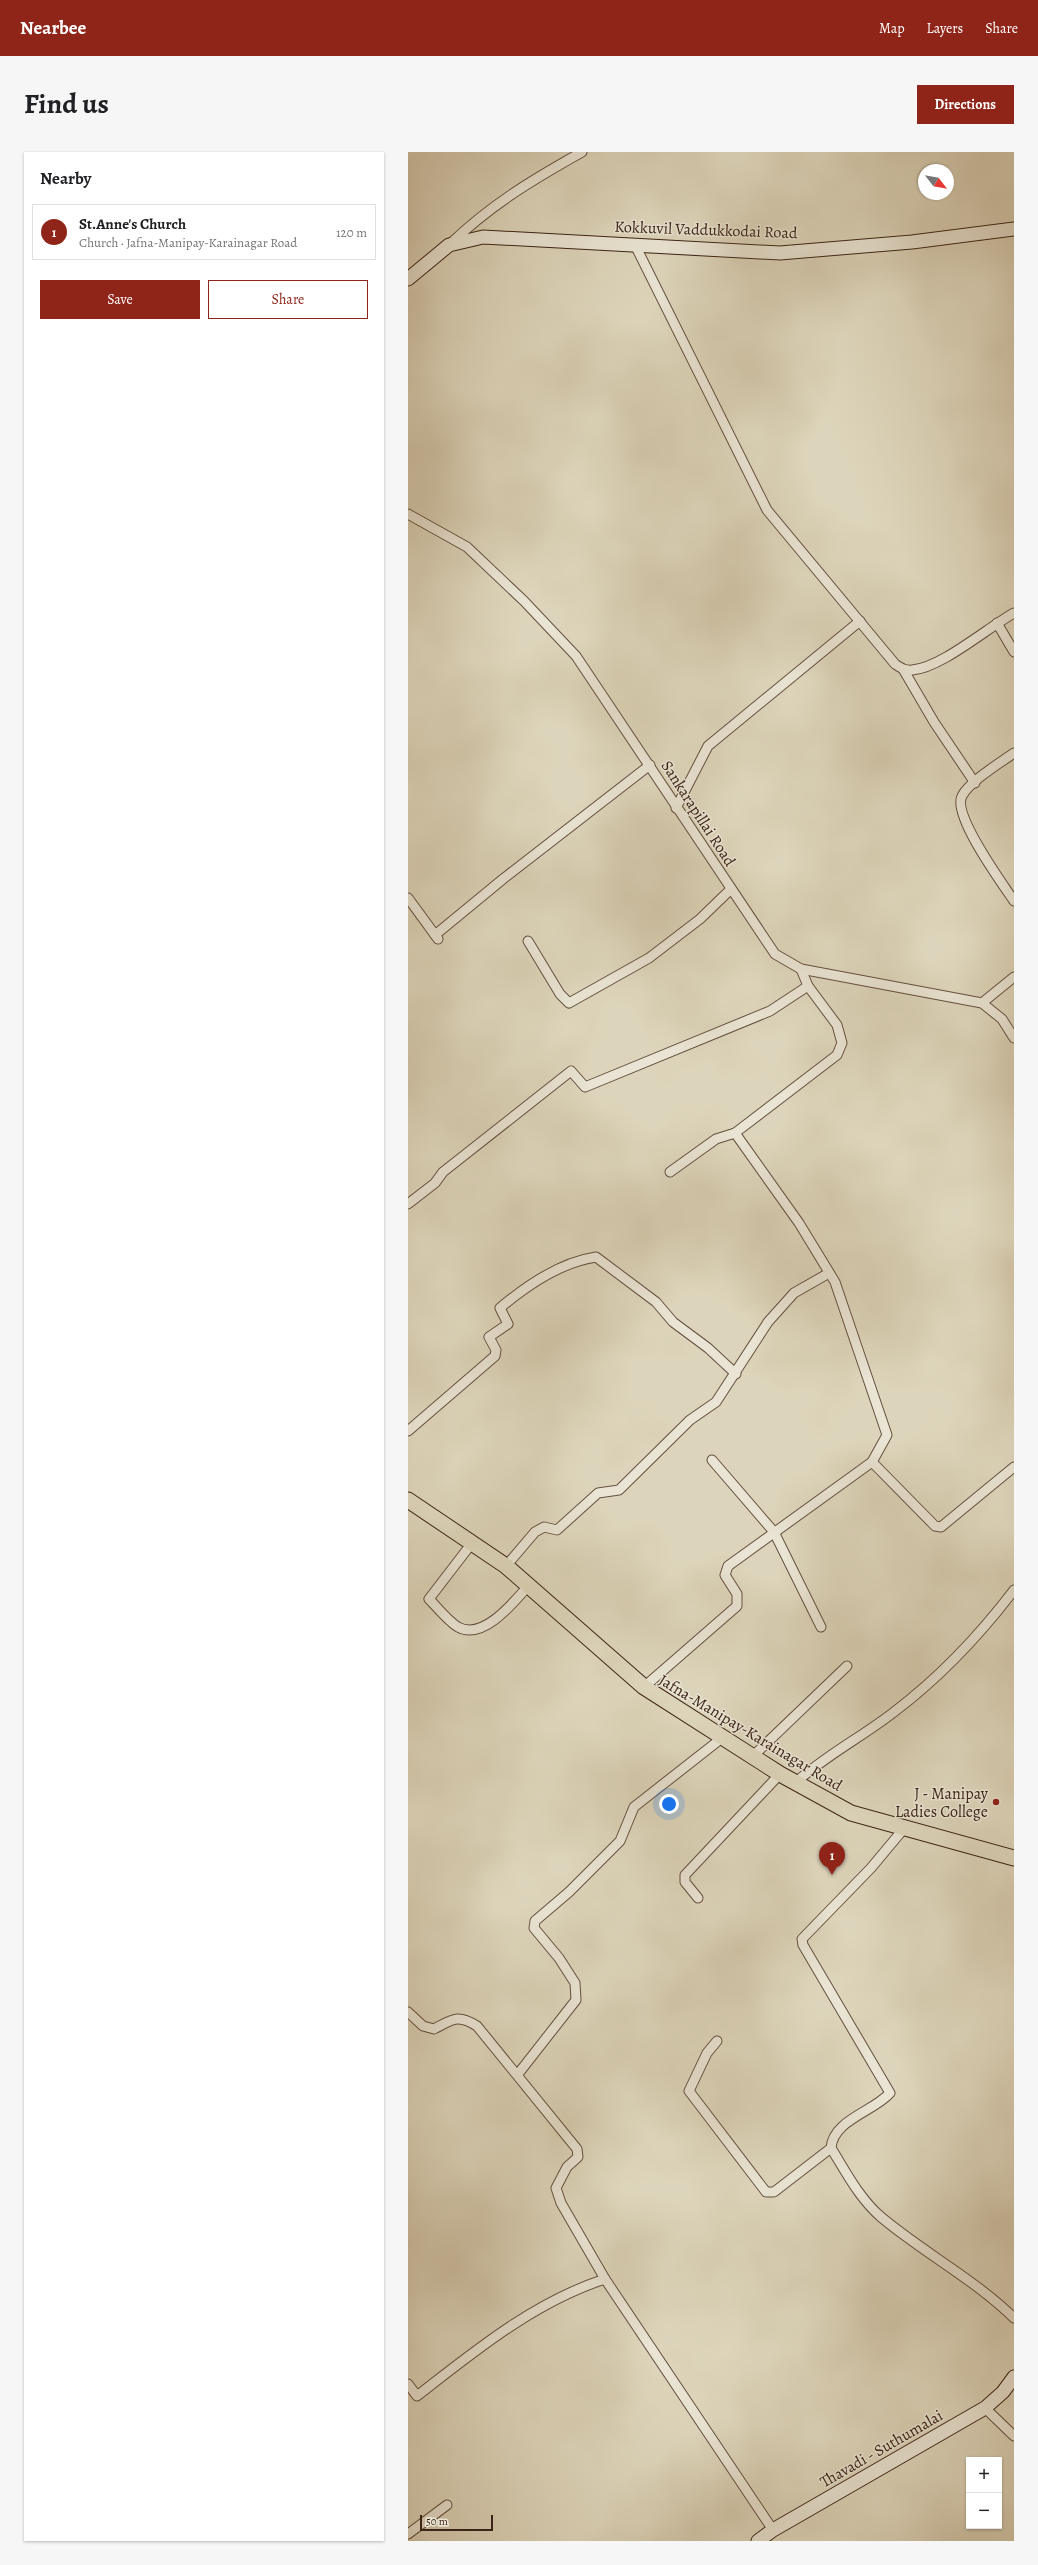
<!DOCTYPE html>
<html lang="en">
<head>
<meta charset="utf-8">
<style>
	:root { --surface:#fff; --page:#f6f6f6; --text:#202124; --muted:#757577; --line:#e0e0e0; --accent:#8f2418 }
	body { margin:0; font-family:Alegreya,serif; background:var(--page); color:var(--text) }
	.controls { position:absolute; right:12px; bottom:12px; display:grid; overflow:hidden; border-radius:0px; box-shadow:0 1px 3px #0004 }
	.controls button { width:36px; height:36px; display:grid; place-items:center; padding:0; border:0; border-bottom:1px solid var(--line); background:var(--surface); color:var(--text); font:20px sans-serif }
	.compass { position:absolute; left:510px; top:12px; width:36px; height:36px; border-radius:50%; background:var(--surface); box-shadow:0 1px 3px #0004; rotate:121deg }
	.scale { position:absolute; left:12px; bottom:10px; width:73px; box-sizing:border-box; padding-left:4px; border:2px solid #3c2416; border-top:0; font-size:11px; line-height:14px; white-space:nowrap; color:#3c2416; -webkit-text-stroke:3px #e9e4d3; paint-order:stroke }
	.you { position:absolute; left:261px; top:1652px; width:14px; height:14px; margin:-10px; border:3px solid #fff; border-radius:50%; background:#1a73e8; box-shadow:0 0 0 6px #1a73e833 }
	.badge { display:grid; place-items:center; width:26px; height:26px; border-radius:50%; background:var(--accent); color:#fff; font-size:13px; font-weight:700 }
	.pin { position:absolute; translate:-50% -33px; filter:drop-shadow(0 1px 2px #0008) }
	.pin::after { content:''; position:absolute; top:21px; width:14px; height:12px; background:inherit; clip-path:polygon(0 0,100% 0,50% 100%) }
	.list { margin:0; padding:0; list-style:none }
	h2 { display:flex; justify-content:space-between; align-items:center; height:52px; margin:0; padding:0 16px; font-size:17px }
	h2 small { font-size:13px; font-weight:400; color:var(--muted) }
	.list li { display:grid; grid-template-columns:26px 1fr auto; gap:12px; align-items:center; box-sizing:border-box; height:56px; margin:0 8px 8px; padding:0 8px; border:1px solid var(--line); border-radius:0px }
	.list b { display:block; font-size:15px; white-space:nowrap }
	.list p { margin:0; font-size:13px; white-space:nowrap; color:var(--muted) }
	.list em { font-size:13px; font-style:normal; color:var(--muted) }
	.actions { display:flex; gap:8px; padding:12px 16px }
	.actions a { flex:1; padding:9px 0; border:1px solid var(--accent); border-radius:0px; text-align:center; font-size:14px; color:var(--accent) }
	.actions .main { background:var(--accent); color:#fff }
	.map { position:relative; flex:none; width:606px; height:2389px; overflow:hidden; border-radius:0px }
	header { display:flex; align-items:center; gap:24px; box-sizing:border-box; height:56px; padding:0 20px; background:var(--accent); color:#fff }
	header strong { font-size:19px }
	nav { display:flex; gap:22px; margin-inline-start:auto; font-size:14px }
	.intro { display:flex; align-items:center; justify-content:space-between; box-sizing:border-box; height:96px; padding:0 24px }
	h1 { margin:0; font-size:28px }
	.button { padding:10px 18px; border-radius:0px; background:var(--accent); color:#fff; font-size:14px; font-weight:700 }
	main { display:flex; gap:24px; padding:0 24px }
	aside { flex:1; background:var(--surface); border-radius:0px; box-shadow:0 1px 3px #0004 }
	.map>svg:first-child { display:block }
	.lines { fill:none; stroke-linecap:round; stroke-linejoin:round }
	.minor-casing { stroke:#64503f; stroke-width:11 }
	.secondary-casing { stroke:#3c2416; stroke-width:15 }
	.primary-casing { stroke:#3c2416; stroke-width:17 }
	.minor { stroke:#e9e4d3; stroke-width:9 }
	.secondary { stroke:#e9e4d3; stroke-width:13 }
	.primary { stroke:#ddd5bb; stroke-width:15 }
	.poi-dot { fill:#8f2418; stroke:#e9e4d3; stroke-width:1.5 }
	.labels { text-anchor:middle; stroke-width:3; stroke-linejoin:round; paint-order:stroke }
	.street-label { font-size:16px; fill:#3c2416; stroke:#e9e4d3 }
	.poi-label { font-size:16px; fill:#3c2416; stroke:#e9e4d3; text-anchor:end }
</style>
</head>
<body>
<header>
<strong>Nearbee</strong>
<nav><a>Map</a><a>Layers</a><a>Share</a></nav>
</header>
<div class="intro"><h1>Find us</h1><a class="button">Directions</a></div>
<main>
<aside>
<h2>Nearby<small></small></h2>
<ul class="list">
<li><span class="badge">1</span><div><b>St.Anne's Church</b><p>Church · Jafna-Manipay-Karainagar Road</p></div><em>120 m</em></li>
</ul>
<div class="actions"><a class="main">Save</a><a>Share</a></div>
</aside>
<div class="map">
<svg width="606" height="2389" viewBox="0 0 606 2389">
	<rect width="100%" height="100%" fill="#ddd5bb"/>
	<filter id="stains"><feTurbulence type="fractalNoise" baseFrequency=".005" numOctaves="4"/><feColorMatrix values="0 0 0 0 .2 0 0 0 0 .09 0 0 0 0 .02 0 0 0 .5 -.17"/></filter>
	<radialGradient id="worn" r=".72"><stop offset=".6" stop-color="#630" stop-opacity="0"/><stop offset="1" stop-color="#630" stop-opacity=".3"/></radialGradient>
	<g class="lines">
		<defs>
			<g id="minor">
				<path d="M42,92C84,52 124,28 174,0"/>
				<path d="M227,93L359,358L487,512C493,516 497,519 504,518C533,516 579,476 606,461"/>
				<polyline points="0,362 59,395 116,449 168,504 367,802 393,817 574,851 594,867 606,886"/>
				<polyline points="589,471 606,500"/>
				<polyline points="495,517 526,570 567,631"/>
				<path d="M606,601C592,611 562,629 554,644C544,663 594,731 606,749"/>
				<polyline points="268,656 300,594 452,469"/>
				<polyline points="0,746 30,787"/>
				<polyline points="27,783 95,727 242,613"/>
				<polyline points="120,789 152,842 161,851 241,806 292,767 323,737"/>
				<polyline points="574,851 606,825"/>
				<polyline points="262,1020 308,987 327,981"/>
				<polyline points="0,1052 27,1031 35,1020 163,919 177,935 362,859 400,834"/>
				<path d="M0,1279L87,1204L88,1198L81,1185L100,1172L92,1156C118,1134 154,1110 188,1105L248,1150L265,1170L300,1196L328,1222"/>
				<polyline points="304,1308 366,1380 413,1475"/>
				<polyline points="464,1310 527,1374 533,1375 606,1315"/>
				<path d="M64,1391L21,1447C30,1456 40,1469 50,1475C75,1489 106,1450 121,1433"/>
				<polyline points="98,1414 127,1380 136,1375 149,1378 190,1341 211,1338 282,1268 308,1250 360,1170 386,1141 421,1121"/>
				<polyline points="236,1535 329,1454 329,1442 317,1423 320,1414 464,1310 479,1283 427,1130 391,1071 327,981 429,903 434,891 429,873 400,834 393,817"/>
				<polyline points="344,1605 439,1514"/>
				<path d="M387,1631C418,1603 454,1585 486,1560C532,1525 571,1484 606,1438"/>
				<path d="M498,1674L463,1716L394,1787L395,1793L482,1941C465,1960 425,1968 423,1996C438,2020 451,2046 473,2065C516,2101 566,2127 606,2166"/>
				<polyline points="290,1746 277,1730 277,1723 372,1622"/>
				<path d="M0,1860L15,1874L26,1877C45,1867 50,1862 69,1874L169,1997L170,2005L159,2015L148,2036L153,2051L197,2127L365,2378"/>
				<polyline points="309,1889 299,1901 281,1939 358,2040 366,2040 423,1996"/>
				<polyline points="110,1922 168,1848 167,1831 151,1806 126,1776 127,1769 161,1740 212,1689 226,1655 314,1586"/>
				<path d="M0,2232L9,2244C67,2199 126,2150 197,2127"/>
				<polyline points="577,2256 606,2284"/>
				<polyline points="0,2382 39,2353"/>
			</g>
			<g id="secondary">
				<polyline points="0,127 41,93 75,85 372,101 504,90 606,77"/>
				<polyline points="350,2389 365,2378 577,2256 595,2240 606,2225"/>
			</g>
			<polyline id="primary" points="0,1348 98,1414 236,1535 372,1622 443,1661 606,1706"/>
		</defs>
		<use href="#minor" class="minor-casing"/>
		<use href="#secondary" class="secondary-casing"/>
		<use href="#primary" class="primary-casing"/>
		<use href="#minor" class="minor"/>
		<use href="#secondary" class="secondary"/>
		<use href="#primary" class="primary"/>
	</g>
	<circle class="poi-dot" cx="588" cy="1650" r="4"/>
	<g class="labels">
		<g class="street-label">
			<text transform="translate(298 77) rotate(2)" y="6">Kokkuvil Vaddukkodai Road</text>
			<text transform="translate(291 661) rotate(57)" y="6">Sankarapillai Road</text>
			<text transform="translate(343 1580) rotate(31)" y="6">Jafna-Manipay-Karainagar Road</text>
			<text transform="translate(473 2296) rotate(-30)" y="6">Thavadi - Suthumalai</text>
		</g>
		<g class="poi-label">
			<text x="580" y="1647">J - Manipay<tspan x="580" dy="18">Ladies College</tspan></text>
		</g>
	</g>
	<rect width="100%" height="100%" filter="url(#stains)"/>
	<rect width="100%" height="100%" fill="url(#worn)"/>
</svg>
<div class="controls">
<button>+</button>
<button>−</button>
</div>
<svg class="compass" viewBox="-18 -18 36 36"><path d="M0-13l5 13h-10z" fill="#e53935"/><path d="M0 13l5-13h-10z" fill="#757577"/></svg>
<div class="scale">50 m</div>
<div class="you"></div>
<div class="pin badge" style="left:424px;top:1723px">1</div>
</div>
</main>
</body>
</html>
